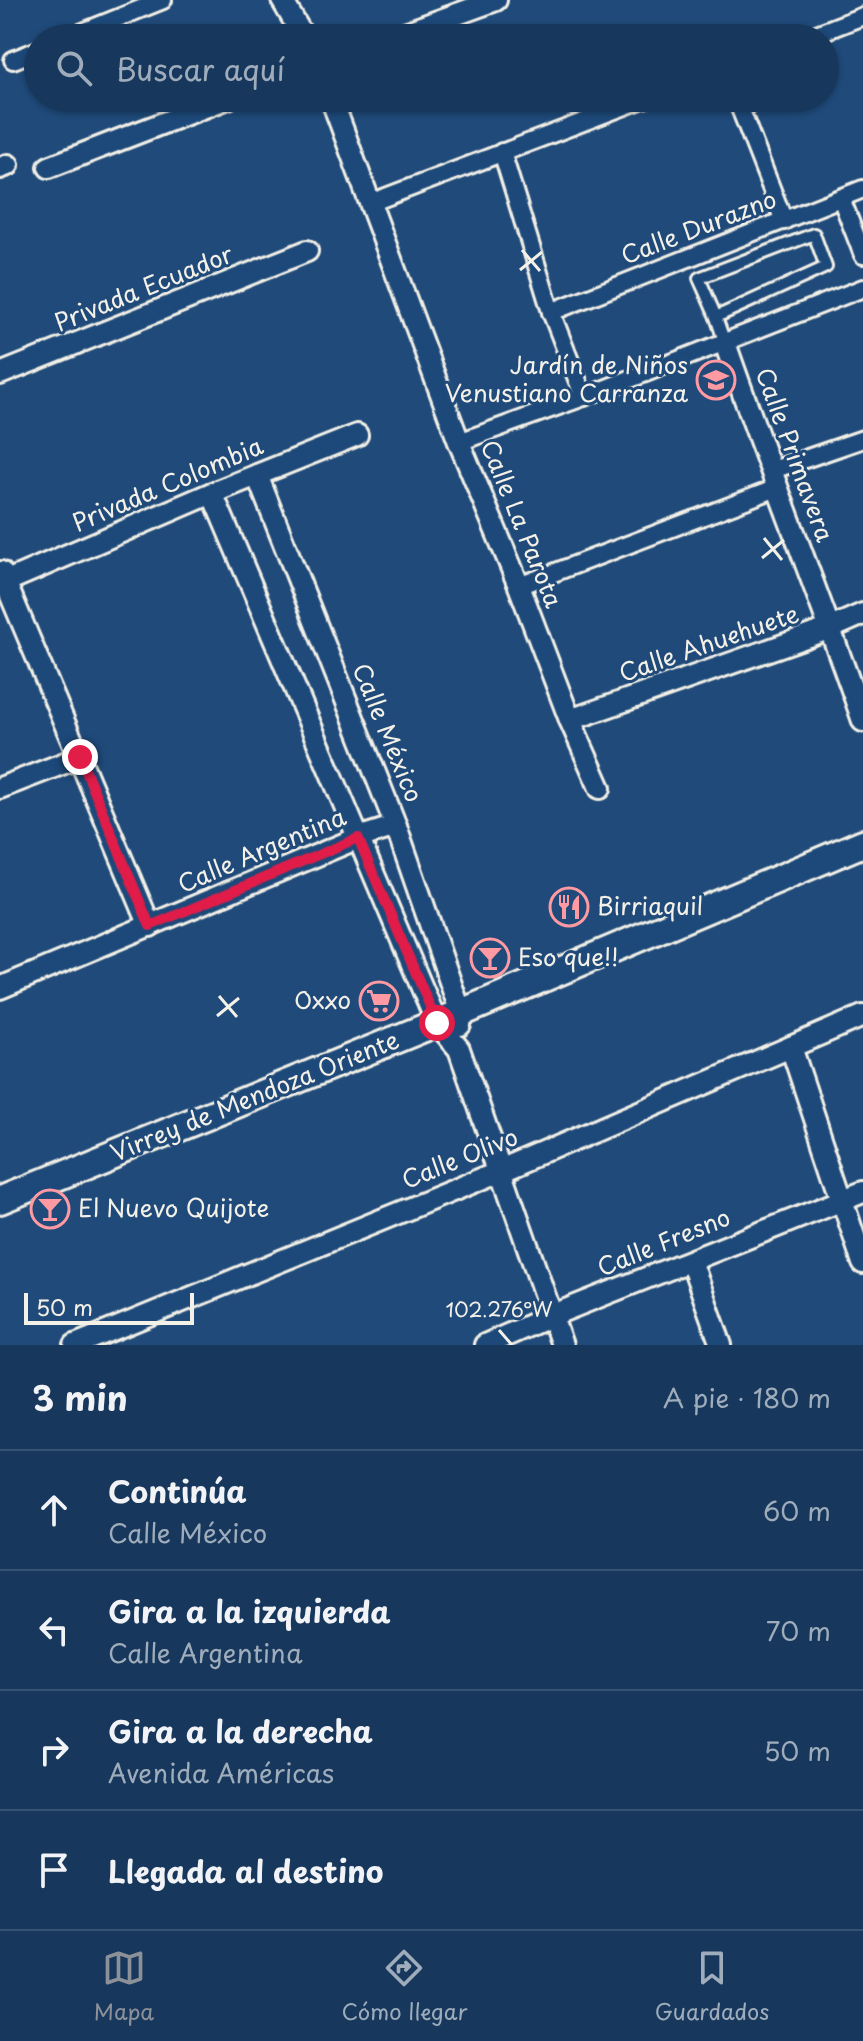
<!DOCTYPE html>
<html lang="es">
<head>
<meta charset="utf-8">
<style>
	:root { --surface:#17385c; --page:#203f62; --text:#f1f3f6; --muted:#9eacbb; --line:#365272; --accent:#8c9099 }
	body { margin:0; font-family:"Playpen Sans",sans-serif; background:var(--page); color:var(--text) }
	.scale { position:absolute; left:24px; bottom:20px; width:170px; box-sizing:border-box; padding-left:8px; border:4px solid #f4f1e8; border-top:0; font-size:22px; line-height:28px; white-space:nowrap; color:#f4f1e8; -webkit-text-stroke:6px #1f4a7a; paint-order:stroke }
	.stop { position:absolute; width:24px; height:24px; margin:-18px; border:6px solid #e11d48; border-radius:50%; background:#fff }
	.stop.end { background:#e11d48; border-color:#fff; box-shadow:0 2px 8px #0008 }
	.list { margin:0; padding:0; list-style:none }
	h2 { display:flex; justify-content:space-between; align-items:center; height:104px; margin:0; padding:0 32px; font-size:34px }
	h2 small { font-size:26px; font-weight:400; color:var(--muted) }
	.list li { display:grid; grid-template-columns:52px 1fr auto; gap:24px; align-items:center; box-sizing:border-box; height:120px; padding:0 32px; border-top:2px solid var(--line) }
	.list b { display:block; font-size:30px; white-space:nowrap }
	.list p { margin:0; font-size:26px; white-space:nowrap; color:var(--muted) }
	.list em { font-size:26px; font-style:normal; color:var(--muted) }
	.icon { flex:none; width:44px; height:44px; fill:none; stroke:currentColor; stroke-width:2; stroke-linecap:round; stroke-linejoin:round }
	.map { position:relative; flex:none; width:863px; height:1345px; overflow:hidden }
	.search { position:absolute; background:var(--surface); box-shadow:0 2px 6px #0004; left:24px; right:24px; top:24px; height:88px; display:flex; align-items:center; gap:20px; box-sizing:border-box; padding:0 28px; border-radius:44px; color:var(--muted); font-size:30px }
	.sheet { height:584px; background:var(--surface) }
	nav { display:flex; justify-content:space-around; align-items:center; box-sizing:border-box; height:112px; border-top:2px solid var(--line); background:var(--surface); font-size:22px; color:var(--muted) }
	nav a { display:grid; justify-items:center; gap:4px }
	nav .on { color:var(--accent) }
	.map>svg:first-child { display:block }
	.lines { fill:none; stroke-linecap:round; stroke-linejoin:round }
	.service-casing { stroke:#f4f1e8; stroke-width:16 }
	.pedestrian-casing { stroke:#f4f1e8; stroke-width:22 }
	.minor-casing { stroke:#f4f1e8; stroke-width:26 }
	.tertiary-casing { stroke:#f4f1e8; stroke-width:32 }
	.service { stroke:#1f4a7a; stroke-width:10 }
	.pedestrian { stroke:#1f4a7a; stroke-width:16 }
	.minor { stroke:#1f4a7a; stroke-width:20 }
	.tertiary { stroke:#1f4a7a; stroke-width:26 }
	.route { stroke:#e11d48; stroke-width:10 }
	.ticks { fill:none; stroke:#f4f1e8; stroke-width:3 }
	.labels { text-anchor:middle; stroke-width:6; stroke-linejoin:round; paint-order:stroke }
	.street-label { font-size:24px; fill:#f4f1e8; stroke:#1f4a7a }
	.poi-label { font-size:24px; fill:#f4f1e8; stroke:#1f4a7a; text-anchor:start }
	.ticks-label { font-size:20px; text-anchor:middle; fill:#f4f1e8; stroke:#1f4a7a; stroke-width:6; stroke-linejoin:round; paint-order:stroke }
</style>
</head>
<body>
<div class="map">
<svg width="863" height="1345" viewBox="0 0 863 1345">
	<rect width="100%" height="100%" fill="#1f4a7a"/>
	<filter id="ink" filterUnits="userSpaceOnUse"><feTurbulence type="fractalNoise" baseFrequency=".0125" numOctaves="2"/><feDisplacementMap in="SourceGraphic" scale="16" xChannelSelector="R" yChannelSelector="G"/><feConvolveMatrix kernelMatrix="1 2 1 2 8 2 1 2 1" color-interpolation-filters="sRGB"/></filter>
	<g filter="url(#ink)">
		<g class="lines">
			<defs>
				<g id="service">
					<polygon points="814,234 826,267 716,317 699,278"/>
					<polyline points="716,317 725,343"/>
				</g>
				<g id="pedestrian">
					<polyline points="68,38 163,0"/>
					<polyline points="806,38 863,16"/>
					<polyline points="13,60 38,50"/>
					<polyline points="736,98 784,221"/>
					<polyline points="502,152 551,312 584,397"/>
					<polyline points="841,198 863,255"/>
					<polyline points="370,203 646,98"/>
					<polyline points="551,312 863,189"/>
					<polyline points="459,442 584,397 863,288"/>
					<polyline points="770,471 863,439"/>
					<polyline points="519,586 777,488"/>
				</g>
				<g id="minor">
					<polyline points="282,0 304,38"/>
					<polyline points="391,38 496,0"/>
					<polyline points="331,98 459,442 519,586 570,720 600,788"/>
					<polyline points="49,167 228,98"/>
					<polyline points="0,168 8,165"/>
					<path d="M725,343C769,470 819,594 863,721"/>
					<polyline points="0,374 307,251"/>
					<polyline points="257,475 396,826 461,1013 460,1025"/>
					<polyline points="212,493 437,1023 459,1049 562,1345"/>
					<polyline points="1,572 150,926"/>
					<polyline points="0,584 212,493 357,435"/>
					<polyline points="570,720 831,628 863,614"/>
					<polyline points="0,788 80,757"/>
					<polyline points="0,988 358,838 396,826"/>
					<polyline points="791,1047 863,1263"/>
					<polyline points="691,1261 721,1345"/>
					<polyline points="75,1345 501,1171 863,1016"/>
					<polyline points="485,1345 553,1315 863,1192"/>
				</g>
				<polyline id="tertiary" points="0,1200 461,1013 863,843"/>
			</defs>
			<use href="#service" class="service-casing"/>
			<use href="#pedestrian" class="pedestrian-casing"/>
			<use href="#minor" class="minor-casing"/>
			<use href="#tertiary" class="tertiary-casing"/>
			<use href="#service" class="service"/>
			<use href="#pedestrian" class="pedestrian"/>
			<use href="#minor" class="minor"/>
			<use href="#tertiary" class="tertiary"/>
		</g>
	</g>
	<g class="lines" filter="url(#ink)">
		<polyline class="route" points="80,757 150,926 358,838 437,1023"/>
	</g>
	<path class="ticks" d="M522,250L540,271M520,270L542,252M764,538L782,560M762,558L784,540M219,996L237,1017M217,1016L239,998M499,1330L512,1345"/>
	<defs>
		<symbol id="school-ring" viewBox="-11 -11 22 22"><circle r="9.5" fill="#1f4a7a" stroke="#ff9aa2" stroke-width="1.5"/><path d="M0-5L7-2L0 1L-7-2ZM-4 1L0 2.5L4 1V4Q0 6-4 4Z" fill="#ff9aa2"/></symbol>
		<symbol id="restaurant-ring" viewBox="-11 -11 22 22"><circle r="9.5" fill="#1f4a7a" stroke="#ff9aa2" stroke-width="1.5"/><path d="M-5-6h1v4h1v-4h1v4h1v-4h1v5L-1.5 .5V6h-2V.5L-5-1ZM5-6V6H3V1.5H1.5Q1.5-4 5-6Z" fill="#ff9aa2"/></symbol>
		<symbol id="bar-ring" viewBox="-11 -11 22 22"><circle r="9.5" fill="#1f4a7a" stroke="#ff9aa2" stroke-width="1.5"/><path d="M-6-5H6L.8 .8V4.5H3.5V6h-7V4.5H-.8V.8Z" fill="#ff9aa2"/></symbol>
		<symbol id="supermarket-ring" viewBox="-11 -11 22 22"><circle r="9.5" fill="#1f4a7a" stroke="#ff9aa2" stroke-width="1.5"/><path d="M-6-5.5h2.5l.6 2H6L4.5 2H-2.5L-4.4-4H-6ZM-1.5 3.2a1.3 1.3 0 1 0 .1 0ZM3 3.2a1.3 1.3 0 1 0 .1 0Z" fill="#ff9aa2"/></symbol>
	</defs>
	<g fill-rule="evenodd">
		<use href="#school-ring" x="694" y="358" width="44" height="44"/>
		<use href="#restaurant-ring" x="547" y="885" width="44" height="44"/>
		<use href="#bar-ring" x="468" y="936" width="44" height="44"/>
		<use href="#supermarket-ring" x="357" y="979" width="44" height="44"/>
		<use href="#bar-ring" x="28" y="1187" width="44" height="44"/>
	</g>
	<g class="labels">
		<g class="street-label">
			<text transform="translate(699 228) rotate(-21)" y="8">Calle Durazno</text>
			<text transform="translate(144 289) rotate(-22)" y="8">Privada Ecuador</text>
			<text transform="translate(794 455) rotate(70)" y="8">Calle Primavera</text>
			<text transform="translate(168 485) rotate(-23)" y="8">Privada Colombia</text>
			<text transform="translate(521 524) rotate(68)" y="8">Calle La Parota</text>
			<text transform="translate(709 644) rotate(-19)" y="8">Calle Ahuehuete</text>
			<text transform="translate(387 733) rotate(68)" y="8">Calle México</text>
			<text transform="translate(262 851) rotate(-23)" y="8">Calle Argentina</text>
			<text transform="translate(255 1097) rotate(-22)" y="8">Virrey de Mendoza Oriente</text>
			<text transform="translate(460 1159) rotate(-22)" y="8">Calle Olivo</text>
			<text transform="translate(664 1243) rotate(-22)" y="8">Calle Fresno</text>
		</g>
		<g class="poi-label">
			<text x="688" y="374" text-anchor="end">Jardín de Niños<tspan x="688" dy="28">Venustiano Carranza</tspan></text>
			<text x="597" y="915">Birriaquil</text>
			<text x="518" y="966">Eso que!!</text>
			<text x="351" y="1009" text-anchor="end">Oxxo</text>
			<text x="78" y="1217">El Nuevo Quijote</text>
		</g>
	</g>
	<g class="ticks-label">
		<text x="499" y="1317">102.276°W</text>
	</g>
</svg>
<div class="scale">50 m</div>
<div class="stop" style="left:437px;top:1023px"></div>
<div class="stop end" style="left:80px;top:757px"></div>
<div class="search"><svg class="icon" aria-label="search" viewBox="0 0 24 24"><circle cx="10" cy="10" r="6"/><path d="M15 15l6 6"/></svg>Buscar aquí</div>
</div>
<section class="sheet">
<h2>3 min<small>A pie · 180 m</small></h2>
<ul class="list">
<li><svg class="icon" aria-label="ahead" viewBox="0 0 24 24"><path d="M12 20V5M6 11l6-6 6 6"/></svg><div><b>Continúa</b><p>Calle México</p></div><em>60 m</em></li>
<li><svg class="icon" aria-label="left" viewBox="0 0 24 24"><path d="M17 20v-9H6M10 6l-5 5 5 5"/></svg><div><b>Gira a la izquierda</b><p>Calle Argentina</p></div><em>70 m</em></li>
<li><svg class="icon" aria-label="right" viewBox="0 0 24 24"><path d="M7 20v-9h11M14 6l5 5-5 5"/></svg><div><b>Gira a la derecha</b><p>Avenida Américas</p></div><em>50 m</em></li>
<li><svg class="icon" aria-label="arrive" viewBox="0 0 24 24"><path d="M6 21V4h12l-3 4 3 4H6"/></svg><div><b>Llegada al destino</b></div></li>
</ul>
</section>
<nav>
<a class="on"><svg class="icon" aria-label="map" viewBox="0 0 24 24"><path d="M3 6l6-2 6 2 6-2v14l-6 2-6-2-6 2zM9 4v14M15 6v14"/></svg>Mapa</a>
<a><svg class="icon" aria-label="directions" viewBox="0 0 24 24"><path d="M12 3l9 9-9 9-9-9zM9 14v-3h6M13 9l2 2-2 2"/></svg>Cómo llegar</a>
<a><svg class="icon" aria-label="saved" viewBox="0 0 24 24"><path d="M7 4h10v16l-5-4-5 4z"/></svg>Guardados</a>
</nav>
</body>
</html>
